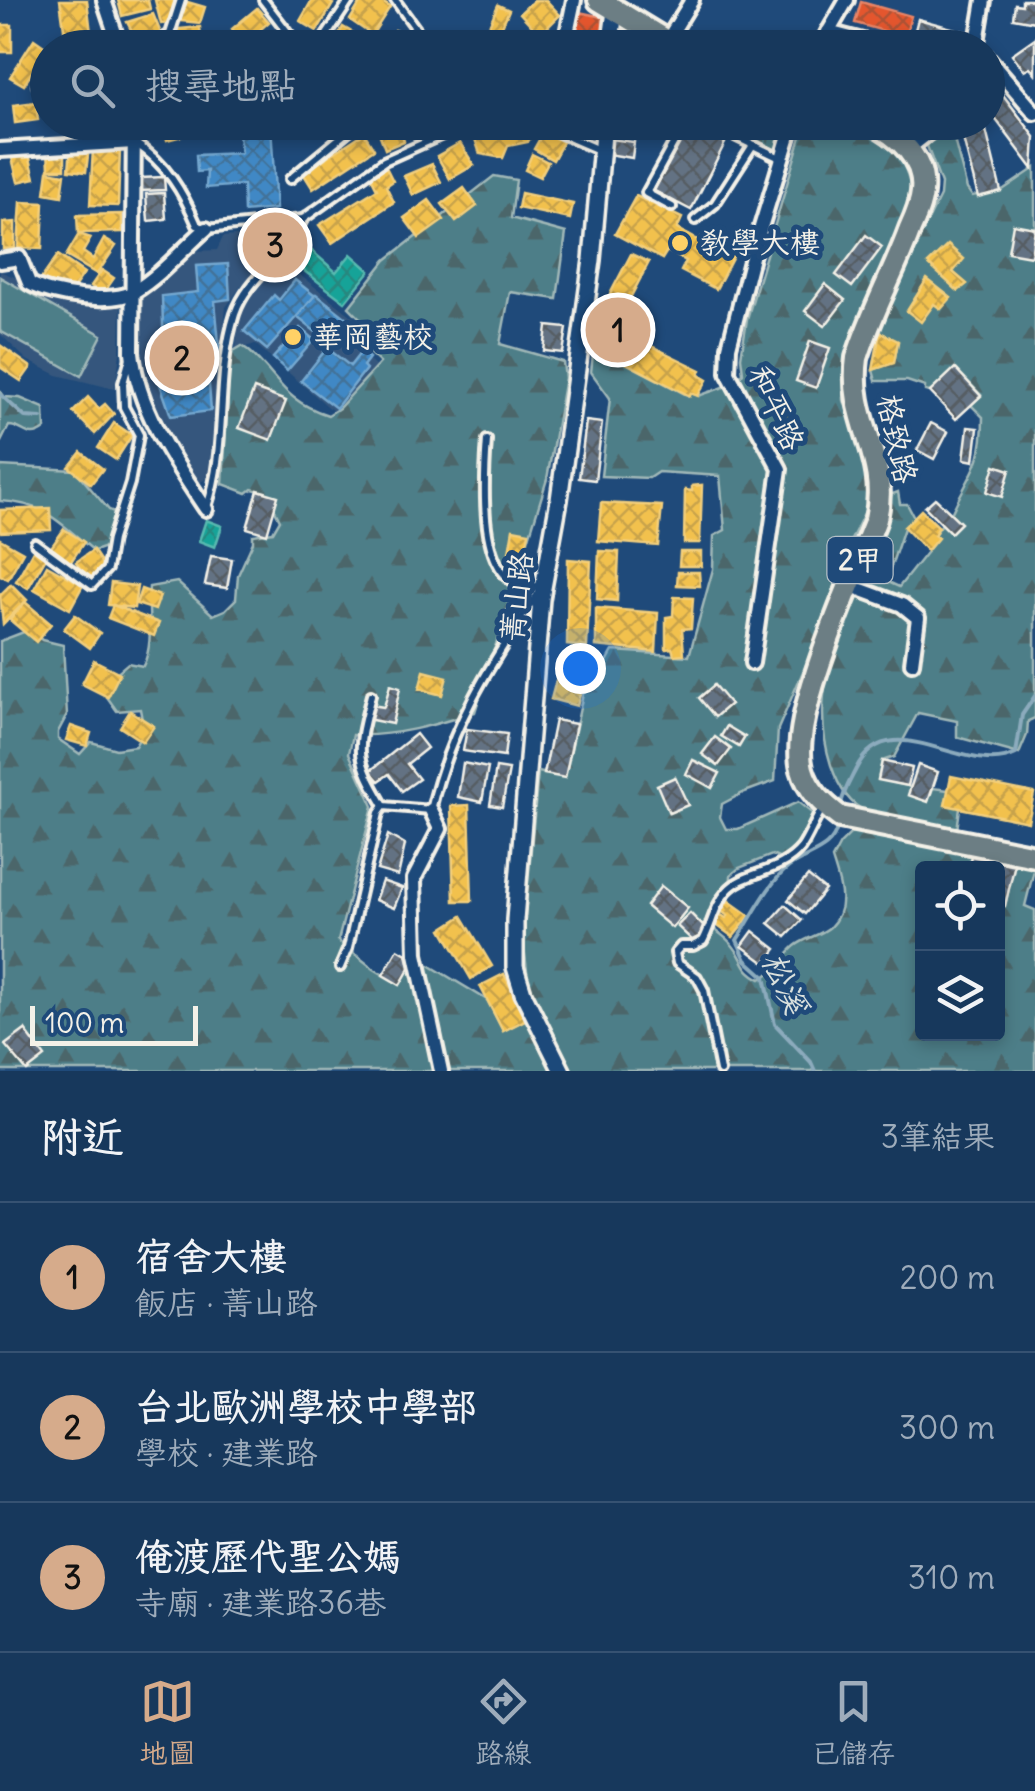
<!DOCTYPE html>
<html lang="zh-TW">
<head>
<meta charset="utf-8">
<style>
	:root { --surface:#17385c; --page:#203f62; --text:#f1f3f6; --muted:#9eacbb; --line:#365272; --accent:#d6ab8b }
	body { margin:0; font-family:Delius,"LXGW WenKai TC",sans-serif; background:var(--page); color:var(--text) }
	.controls { position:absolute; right:30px; bottom:30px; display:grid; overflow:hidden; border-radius:10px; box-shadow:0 5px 15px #0003 }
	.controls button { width:90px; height:90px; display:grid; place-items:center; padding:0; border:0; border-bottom:2px solid var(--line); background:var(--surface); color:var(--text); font:50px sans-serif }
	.scale { position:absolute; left:30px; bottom:25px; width:168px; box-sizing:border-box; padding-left:10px; border:5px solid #f4f1e8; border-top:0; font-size:28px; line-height:35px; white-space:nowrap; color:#f4f1e8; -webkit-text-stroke:8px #1f4a7a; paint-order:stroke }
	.you { position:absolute; left:580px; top:668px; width:35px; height:35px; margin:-25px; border:8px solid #fff; border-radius:50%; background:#1a73e8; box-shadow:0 0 0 15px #1a73e833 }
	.badge { display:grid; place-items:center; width:65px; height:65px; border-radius:50%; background:var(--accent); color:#111; font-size:32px; font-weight:700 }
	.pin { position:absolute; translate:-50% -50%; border:5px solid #fff; box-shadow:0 2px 10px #0006 }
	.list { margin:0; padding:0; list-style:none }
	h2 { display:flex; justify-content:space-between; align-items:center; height:130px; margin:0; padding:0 40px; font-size:42px }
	h2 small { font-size:32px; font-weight:400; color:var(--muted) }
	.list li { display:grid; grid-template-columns:65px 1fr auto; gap:30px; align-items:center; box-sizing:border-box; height:150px; padding:0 40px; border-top:2px solid var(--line) }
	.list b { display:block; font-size:38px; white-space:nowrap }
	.list p { margin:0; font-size:32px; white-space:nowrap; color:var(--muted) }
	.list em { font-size:32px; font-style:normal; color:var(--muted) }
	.icon { flex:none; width:55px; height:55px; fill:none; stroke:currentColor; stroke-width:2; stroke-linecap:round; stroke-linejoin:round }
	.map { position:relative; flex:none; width:1035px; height:1071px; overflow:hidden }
	.search { position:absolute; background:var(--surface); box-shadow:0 5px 15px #0003; left:30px; right:30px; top:30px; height:110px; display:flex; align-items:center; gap:25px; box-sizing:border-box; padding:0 35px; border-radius:55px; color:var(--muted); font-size:38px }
	.sheet { height:580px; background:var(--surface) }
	nav { display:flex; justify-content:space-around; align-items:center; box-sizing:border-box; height:140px; border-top:2px solid var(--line); background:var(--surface); font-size:28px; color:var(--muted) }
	nav a { display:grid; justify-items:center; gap:5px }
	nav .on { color:var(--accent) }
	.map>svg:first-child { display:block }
	.built { fill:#34567d }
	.grass { fill:url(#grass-tufts); stroke:#a1b8b8; stroke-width:2.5 }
	.forest { fill:url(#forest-firs); stroke:#a1b8b8; stroke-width:2.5 }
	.pitch { fill:#4e7e88; stroke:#a1b8b8; stroke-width:2.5 }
	.homes { fill:url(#homes-cross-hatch); stroke:#f3cf7c; stroke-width:2.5 }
	.shops { fill:url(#shops-cross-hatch); stroke:#e98566; stroke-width:2.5 }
	.schools { fill:url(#schools-cross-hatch); stroke:#75a8d0; stroke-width:2.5 }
	.public { fill:url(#public-cross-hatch); stroke:#59bab0; stroke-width:2.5 }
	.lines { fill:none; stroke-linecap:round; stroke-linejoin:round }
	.stream { stroke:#8cabbd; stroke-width:4 }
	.building { fill:url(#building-cross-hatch); stroke:#f4f1e8; stroke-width:2.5 }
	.service-casing { stroke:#f4f1e8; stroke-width:14 }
	.minor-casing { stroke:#f4f1e8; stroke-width:20 }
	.tertiary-casing { stroke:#f4f1e8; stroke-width:22 }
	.primary-casing { stroke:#f4f1e8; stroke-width:28 }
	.service { stroke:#1f4a7a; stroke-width:6 }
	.minor { stroke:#1f4a7a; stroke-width:12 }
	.tertiary { stroke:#1f4a7a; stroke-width:15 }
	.primary { stroke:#6c7e84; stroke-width:20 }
	.poi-dot { fill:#ffd166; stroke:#1f4a7a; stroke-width:4 }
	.labels { text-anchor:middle; stroke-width:10; stroke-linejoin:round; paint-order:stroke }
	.shield { fill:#1f4a7a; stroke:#b4bfc7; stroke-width:2.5 }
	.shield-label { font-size:28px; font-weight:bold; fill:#f4f1e8 }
	.poi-label { font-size:30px; fill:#f4f1e8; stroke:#1f4a7a; text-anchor:start }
	.street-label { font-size:30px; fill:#f4f1e8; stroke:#1f4a7a }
	.water-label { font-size:32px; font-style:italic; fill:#dae0dd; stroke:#1f4a7a }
</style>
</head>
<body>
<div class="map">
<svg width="1035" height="1071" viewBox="0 0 1035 1071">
	<defs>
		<pattern id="grass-tufts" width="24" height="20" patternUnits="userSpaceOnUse" patternTransform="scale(2.5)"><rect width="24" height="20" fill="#4e7e88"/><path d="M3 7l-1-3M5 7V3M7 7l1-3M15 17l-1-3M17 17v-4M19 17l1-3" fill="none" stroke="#4c666a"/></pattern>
		<pattern id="forest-firs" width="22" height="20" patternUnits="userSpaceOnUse" patternTransform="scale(2.5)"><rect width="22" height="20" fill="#4e7e88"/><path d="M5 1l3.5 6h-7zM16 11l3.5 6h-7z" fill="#4c666a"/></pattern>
		<pattern id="homes-cross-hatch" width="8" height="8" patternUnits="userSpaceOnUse" patternTransform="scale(2.5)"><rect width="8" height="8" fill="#f2c14e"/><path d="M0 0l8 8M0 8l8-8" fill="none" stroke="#c8a34c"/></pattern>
		<pattern id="shops-cross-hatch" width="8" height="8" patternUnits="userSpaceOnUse" patternTransform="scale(2.5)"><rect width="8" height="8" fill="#e4572e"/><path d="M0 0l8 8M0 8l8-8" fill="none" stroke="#ae5236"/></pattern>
		<pattern id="schools-cross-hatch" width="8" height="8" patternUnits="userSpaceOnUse" patternTransform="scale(2.5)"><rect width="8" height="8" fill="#3f88c5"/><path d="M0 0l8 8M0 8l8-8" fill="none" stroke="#427299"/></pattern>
		<pattern id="public-cross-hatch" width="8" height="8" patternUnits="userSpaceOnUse" patternTransform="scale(2.5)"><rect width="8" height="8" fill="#17a398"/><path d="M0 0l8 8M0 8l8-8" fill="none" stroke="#26887f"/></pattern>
		<pattern id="building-cross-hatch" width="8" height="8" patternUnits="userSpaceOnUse" patternTransform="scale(2.5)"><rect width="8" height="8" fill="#647283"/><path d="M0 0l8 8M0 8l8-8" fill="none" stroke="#565d64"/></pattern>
	</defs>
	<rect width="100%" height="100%" fill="#1f4a7a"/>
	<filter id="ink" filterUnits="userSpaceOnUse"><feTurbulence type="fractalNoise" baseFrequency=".01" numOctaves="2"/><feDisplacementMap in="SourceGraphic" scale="20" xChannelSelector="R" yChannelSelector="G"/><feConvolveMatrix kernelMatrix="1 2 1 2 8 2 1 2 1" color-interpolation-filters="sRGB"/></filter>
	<g filter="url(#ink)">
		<g class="built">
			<polygon points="286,232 286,240 241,286 226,307 209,477 199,483 160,420 145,389 139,294 193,251 217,250 223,237"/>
			<polygon points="282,261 361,323 348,340 381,372 340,417 255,344 236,350 238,311"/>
			<polygon points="0,271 29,283 30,295 76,304 121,302 120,353 115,389 57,375 27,360 0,334"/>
		</g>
		<polygon class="grass" points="715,123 786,123 775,153"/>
		<g class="forest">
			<path d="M805,123C820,123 838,120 853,123C891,129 908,164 912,197L844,369V400L867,469L866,509L850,542L821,630L778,729L775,781L745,792L722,804L720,817L726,829H738L798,802L818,818L810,834V846L787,862L772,855L739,868L731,875L730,895L714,929C721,934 729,940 734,947C745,960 742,970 761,979C776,971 783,956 795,946C805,938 821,935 830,927C850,907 839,882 832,859L840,844L854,830L972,852L968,868H922V1034H998V904L1005,905L1015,863L1035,866L1025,906L1035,910V1071H568L529,988L523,937L538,772L565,777L583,694L599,676L613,651L689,656L713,569L714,536L725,530L720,476L658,472L649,478L601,476L610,398L591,372L597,319L609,354L689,396L691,393L699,396C714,389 733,388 743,373L741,357L747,319Z"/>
			<path d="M943,125L952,132L967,189L972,196L1001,191L1035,168V718L1028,721L1027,735L1019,754L957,737V721L918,713L894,757L882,761L878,779L908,786L928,801L933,788L948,790L960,808L957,830C931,825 890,823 867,812C848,804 837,783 831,765C799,665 871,587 890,495L898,492L900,504H907L914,517L904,528L886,581L899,587L937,539L934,535L942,524L951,533L960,524L951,514C970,472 983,468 983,417L971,405L981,395L956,369L930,392L925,391V387L907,381H876L873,370L894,362L898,342L880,332L885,308L940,196L941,184L927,146Z"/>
			<path d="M494,176L516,180L511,218L566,233L557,299L510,292L500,344L563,362L565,378L547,479L475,712C436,725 394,737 353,735L349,753L373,806L338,941L374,969L399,984L409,969L429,965L487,1000L503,1031L527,1019L553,1071H0V641L29,630L42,640L63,645L67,715L58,732V739L80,754L91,742L116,749L135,746L144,730L140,709L117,711L100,687L128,663L143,666C155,642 147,613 149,587L177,582L213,615L225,610L236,599L238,575L253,542V535L273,532L280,520L266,492L252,489L247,493L223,484L230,353L242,346L248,350C280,378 282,400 328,415L339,408L380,363L351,335L363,321L349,307L386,260Z"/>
			<path d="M0,391L5,397L20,398L44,408L45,429C28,442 24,426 9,426L0,444Z"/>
			<path d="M0,466L75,470L109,510L121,515L124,522L114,544L94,551C61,524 46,503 0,501Z"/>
		</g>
		<polygon class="pitch" points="0,277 102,335 81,376 0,331"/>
		<g class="homes">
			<polygon points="60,0 87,0 91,33 65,36"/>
			<polygon points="118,0 148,0 150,9 122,16"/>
			<polygon points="155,0 176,0 171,23 161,24"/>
			<polygon points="312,0 326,0 333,4 317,31 300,21"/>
			<polygon points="362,0 379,0 390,7 372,35 350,20"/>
			<polygon points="534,0 546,0 560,15 540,35 520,13"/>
			<polygon points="184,1 205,7 200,23 180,21"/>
			<polygon points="498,5 509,10 499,33 488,28"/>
			<polygon points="257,8 269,22 244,44 232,29"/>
			<polygon points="153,14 162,36 140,47 127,22"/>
			<rect x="0" y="25" width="12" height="27"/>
			<polygon points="200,27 202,48 184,48 178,29"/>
			<polygon points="343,27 366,40 362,48 330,48"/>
			<polygon points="476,29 479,48 460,48 458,31"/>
			<polygon points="395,30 414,44 411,48 382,48"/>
			<polygon points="34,39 47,48 24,85 10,77"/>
			<polygon points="36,102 38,120 15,123 13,105"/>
			<polygon points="171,122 190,122 193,133 167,140 163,124"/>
			<polygon points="124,123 126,138 97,141 96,125"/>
			<polygon points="398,123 404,141 385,149 378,130"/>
			<polygon points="501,127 533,131 528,142 508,146 503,158 480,154 474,136"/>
			<polygon points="544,131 563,142 553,160 534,149"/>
			<polygon points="364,133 374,149 313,189 303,173"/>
			<polygon points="460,143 474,165 450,179 437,156"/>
			<polygon points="71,146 89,147 86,172 69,170"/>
			<polygon points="65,148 65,169 49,169 48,149"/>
			<polygon points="93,148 120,149 118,206 90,205"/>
			<polygon points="28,150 35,178 18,182 11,154"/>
			<polygon points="532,154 548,162 540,177 525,170"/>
			<polygon points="432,164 441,182 413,195 404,176"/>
			<polygon points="386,167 393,181 386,186 394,202 332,243 319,225 377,189 371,177"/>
			<polygon points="48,171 65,174 62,196 45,193"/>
			<polygon points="464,188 477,206 456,222 442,204"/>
			<polygon points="521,193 573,204 570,219 518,208"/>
			<polygon points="636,196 682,218 677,229 700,241 705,230 738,247 716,289 681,271 686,261 667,251 662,259 615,234"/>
			<polygon points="429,200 444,220 419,238 404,218"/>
			<polygon points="21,202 44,203 42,249 18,248"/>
			<polygon points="122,214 122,232 78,233 77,215"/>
			<polygon points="15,222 15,248 3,249 3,223"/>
			<polygon points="79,234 91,238 83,252 93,259 104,239 116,246 97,274 66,256"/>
			<polygon points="948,245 964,259 953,272 967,284 958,291 928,264"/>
			<polygon points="631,254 649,262 626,306 633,310 638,324 631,336 701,370 699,375 707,380 698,396 691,393 690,396 609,354 597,319"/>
			<polygon points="58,255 84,273 68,296 42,278"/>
			<polygon points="102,270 114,278 103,294 91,286"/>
			<polygon points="927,279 951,298 941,309 934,304 921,322 907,311"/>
			<polygon points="880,332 898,341 894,363 873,370"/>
			<polygon points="0,345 31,367 21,381 0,367"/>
			<polygon points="88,397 99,409 105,404 114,414 95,434 73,412"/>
			<polygon points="114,423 132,435 116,460 98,448"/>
			<polygon points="81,452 103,469 91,484 69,467"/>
			<polygon points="702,485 700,543 684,543 685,490 692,491 692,486"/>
			<polygon points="601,503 662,506 658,546 598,541"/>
			<polygon points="50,508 51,530 0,532 0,510"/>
			<polygon points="921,510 939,527 934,535 938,538 927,551 904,527"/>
			<polygon points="64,529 84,542 70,563 50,549"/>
			<polygon points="513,529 529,532 525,555 509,552"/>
			<polygon points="0,539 23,552 8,579 0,575"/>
			<polygon points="35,547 48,554 28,588 16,581"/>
			<polygon points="93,550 105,568 88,580 76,562"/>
			<polygon points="599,551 619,552 617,601 597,599"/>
			<polygon points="680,552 701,552 701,566 679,566"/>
			<polygon points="568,559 591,561 587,647 567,645"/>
			<polygon points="47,565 83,585 70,609 34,589"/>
			<polygon points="678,572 699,572 700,586 677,585"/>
			<polygon points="111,583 137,586 134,608 108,605"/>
			<polygon points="11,584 27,600 3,624 0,595"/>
			<polygon points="141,589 160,596 155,610 136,604"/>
			<polygon points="674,597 693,598 691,628 682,629 684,654 674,655 672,648 666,649 666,617 673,616"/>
			<polygon points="25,602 51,624 36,642 10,620"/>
			<polygon points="113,605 159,623 154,636 108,618"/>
			<polygon points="596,608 658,613 656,652 596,646"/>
			<polygon points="75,615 100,633 90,648 64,629"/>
			<polygon points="580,656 598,658 595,675 578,673"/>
			<polygon points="94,660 120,673 108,697 82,684"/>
			<polygon points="424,671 447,677 442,695 419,689"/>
			<polygon points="558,673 584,679 577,706 551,699"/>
			<polygon points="130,711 154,726 143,742 120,727"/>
			<polygon points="71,726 91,733 87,746 66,740"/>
			<polygon points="951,776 1034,793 1028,822 945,805"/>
			<polygon points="469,805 472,901 454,901 451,806"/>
			<polygon points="729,901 750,916 733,937 715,924 721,915 726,918 728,916 721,911"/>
			<polygon points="462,916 492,966 471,979 442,929"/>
			<polygon points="504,974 527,1019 503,1031 480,986"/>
		</g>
		<g class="shops">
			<polygon points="861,2 911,16 905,37 855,23"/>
			<polygon points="579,12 603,17 602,48 575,48"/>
		</g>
		<g class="schools">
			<polygon points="271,125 276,209 244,212 243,185 206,188 207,171 197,172 196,155 241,153 239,135 244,134 244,127"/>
			<polygon points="228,264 230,299 215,301 220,354 169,361 168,353 164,353 162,296 198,292 196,266"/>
			<polygon points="295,280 315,296 267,350 244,331 274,295 279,300"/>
			<polygon points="316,294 353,323 337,343 329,336 326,340 297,317"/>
			<polygon points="300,328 314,340 287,371 273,358"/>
			<polygon points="327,348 350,366 361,352 369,358 363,366 366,369 336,408 301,381"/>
			<polygon points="207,358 211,411 171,416 153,364"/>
		</g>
		<g class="public">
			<polygon points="304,244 336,272 351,254 370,271 345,302 291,261"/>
			<polygon points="206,520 222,526 215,547 199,541"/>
		</g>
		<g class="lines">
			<g class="stream">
				<polyline points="0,394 25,417 41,418"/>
				<path d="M841,805C843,792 850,781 856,769C889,702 966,779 1016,754L1022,715L1035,696"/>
				<path d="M815,1071L811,1062L775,1024L765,977L746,960L737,940C752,917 769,882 789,867C806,854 833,851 837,827"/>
			</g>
		</g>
		<g class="building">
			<polygon points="1022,0 1035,0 1035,22 1013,18 1015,4 1022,5"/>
			<polygon points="918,19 970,33 966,48 937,48 912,41"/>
			<polygon points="1035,38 1035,73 1030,67 1024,70 1012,54"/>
			<polygon points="994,83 1035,137 1033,169 988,109 988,88"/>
			<polygon points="984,122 1001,191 978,197 959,123"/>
			<polygon points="688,124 725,143 691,210 654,191"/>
			<polygon points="610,139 634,142 632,158 608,154"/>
			<polygon points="164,177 165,190 140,191 140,178"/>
			<polygon points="164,193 166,219 148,221 146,194"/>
			<polygon points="1013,224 1035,228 1031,256 1008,252"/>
			<polygon points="866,235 882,247 852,287 836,275"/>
			<polygon points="825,284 845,300 825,326 805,311"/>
			<polygon points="547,326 567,328 563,353 544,351"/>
			<polygon points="810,341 830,348 816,388 796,381"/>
			<polygon points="955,368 981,396 956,419 930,392"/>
			<polygon points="254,389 286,401 271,440 239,428"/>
			<polygon points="586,421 602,423 595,480 579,478"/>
			<polygon points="931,423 948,432 934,459 917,450"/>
			<polygon points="968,427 978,428 974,461 964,459"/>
			<polygon points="995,465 1010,470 1002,497 987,492"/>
			<polygon points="258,490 278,496 267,534 247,528"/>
			<polygon points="935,498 961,523 951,533 925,507"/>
			<polygon points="211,556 232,559 227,588 205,585"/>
			<polygon points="390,685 400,688 392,724 367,719 371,705 384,707"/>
			<polygon points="714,685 730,704 715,717 699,698"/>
			<polygon points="555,720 576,724 565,778 544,774"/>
			<polygon points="727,726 745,737 739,747 721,736"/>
			<polygon points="467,729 507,734 504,757 463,751"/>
			<polygon points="416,734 427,748 407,764 419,779 402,791 389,774 379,781 370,771"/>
			<polygon points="715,737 731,749 718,766 702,754"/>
			<polygon points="693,760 720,773 712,788 686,774"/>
			<polygon points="882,761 912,768 908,786 878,780"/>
			<polygon points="463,763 488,768 482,802 458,797"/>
			<polygon points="918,765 938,772 928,802 908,795"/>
			<polygon points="496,768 509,770 502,807 490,805"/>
			<polygon points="675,777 688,805 669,813 657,785"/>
			<polygon points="388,835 405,845 398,876 377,870"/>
			<polygon points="972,852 1015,863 1005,906 998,904 998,868 968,868"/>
			<polygon points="808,876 825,890 805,914 788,900"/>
			<polygon points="382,881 402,888 394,908 375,900"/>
			<polygon points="661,886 688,908 672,928 646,906"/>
			<polygon points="785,905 802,920 786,937 769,923"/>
			<polygon points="690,913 707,930 695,943 677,926"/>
			<polygon points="753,931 776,949 765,963 742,946"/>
			<polygon points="398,949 415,959 400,985 383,975"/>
			<polygon points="25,1030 45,1057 27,1071 5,1045"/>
		</g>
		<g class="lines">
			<defs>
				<g id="service">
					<polyline points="263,0 300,48"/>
					<polyline points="395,0 430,48"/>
					<polyline points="147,48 170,34 181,0"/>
					<polyline points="318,48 350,0"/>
					<polyline points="37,85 48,85"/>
					<polyline points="534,122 601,151"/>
					<polyline points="694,128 708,123 780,158"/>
					<path d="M135,143C166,163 183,192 197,225L206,229L303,219L384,161L471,122"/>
					<polyline points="290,179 359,122"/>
					<polyline points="672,207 646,193 685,122"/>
					<polyline points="695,220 715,204 753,145"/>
					<path d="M487,440C484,480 474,600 542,585"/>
					<path d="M207,507C228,445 215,376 235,314C248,275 289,256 303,219"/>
					<polyline points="35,543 92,585 107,569 112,539 130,483 139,435 124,407 123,383 130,358"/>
					<path d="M371,695C357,752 354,755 384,806"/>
					<path d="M340,967L348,948L379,813L384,806L431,810C451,725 489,665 538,593"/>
					<path d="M720,1071L704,990L697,977L677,963L675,953L681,946H693L703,941C712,924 714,906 727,891C744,871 780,874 801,848C809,837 815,819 824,806"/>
				</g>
				<g id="minor">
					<polyline points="104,0 120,48"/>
					<polyline points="828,32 889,48"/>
					<polyline points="667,41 692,0"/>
					<polyline points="564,48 574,0"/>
					<polyline points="819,48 847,0"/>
					<polyline points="976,48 984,0"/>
					<polyline points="988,58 1035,113"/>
					<path d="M134,122L132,352C138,410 174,461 206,509"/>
					<polyline points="908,149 932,130 937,122"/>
					<polyline points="0,150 134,142"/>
					<path d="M0,261L19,258L29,283C50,296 114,305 135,291C160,276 183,249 206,229"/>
					<polyline points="851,586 902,605 918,618 912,663"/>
					<polyline points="752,663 780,469 728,373 729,347 752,257 793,122"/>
					<polyline points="431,810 440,829 414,879 416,954 441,1071"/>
				</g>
				<g id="tertiary">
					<polyline points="610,48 615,11"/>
					<polyline points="562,1071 523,993 515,967 515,920 541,599 559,500 592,260 604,122"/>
				</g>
				<g id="primary">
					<polyline points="599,0 678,48"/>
					<path d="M871,122C898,135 926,159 922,192C921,205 915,218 910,229C894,273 871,313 857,358C848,422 890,456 876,519C855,574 788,717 802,769C808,791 823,804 840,817L1035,856"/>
				</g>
			</defs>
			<use href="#service" class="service-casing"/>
			<use href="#minor" class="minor-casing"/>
			<use href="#tertiary" class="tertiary-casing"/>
			<use href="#primary" class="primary-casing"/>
			<use href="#service" class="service"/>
			<use href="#minor" class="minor"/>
			<use href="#tertiary" class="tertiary"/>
			<use href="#primary" class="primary"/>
		</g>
	</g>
	<g class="poi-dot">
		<circle cx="680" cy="243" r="10"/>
		<circle cx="293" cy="337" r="10"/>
	</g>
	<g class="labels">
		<rect class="shield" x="827.5" y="537" width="65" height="46" rx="8"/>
		<g class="shield-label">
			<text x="860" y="570">2甲</text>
		</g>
		<g class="poi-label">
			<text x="700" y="253">教學大樓</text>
			<text x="313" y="347">華岡藝校</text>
		</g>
		<g class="street-label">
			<text transform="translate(776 408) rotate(65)" y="10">和平路</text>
			<text transform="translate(897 439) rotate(78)" y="10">格致路</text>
			<text transform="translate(517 597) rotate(-83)" y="10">菁山路</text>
		</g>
		<g class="water-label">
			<text transform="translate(785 983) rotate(65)" y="11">松溪</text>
		</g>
	</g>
</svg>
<div class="controls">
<button><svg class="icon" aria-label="locate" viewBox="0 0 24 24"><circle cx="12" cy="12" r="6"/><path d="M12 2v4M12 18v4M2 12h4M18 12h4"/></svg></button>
<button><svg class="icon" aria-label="layers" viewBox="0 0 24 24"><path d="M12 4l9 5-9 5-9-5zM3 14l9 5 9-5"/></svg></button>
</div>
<div class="scale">100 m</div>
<div class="you"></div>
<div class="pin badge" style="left:618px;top:330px">1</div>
<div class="pin badge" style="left:182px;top:358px">2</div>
<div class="pin badge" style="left:275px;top:245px">3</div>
<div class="search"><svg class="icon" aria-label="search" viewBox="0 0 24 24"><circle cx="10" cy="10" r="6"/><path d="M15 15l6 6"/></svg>搜尋地點</div>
</div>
<section class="sheet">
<h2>附近<small>3筆結果</small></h2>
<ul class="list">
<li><span class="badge">1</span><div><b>宿舍大樓</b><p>飯店 · 菁山路</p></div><em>200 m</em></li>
<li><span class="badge">2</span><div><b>台北歐洲學校中學部</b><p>學校 · 建業路</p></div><em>300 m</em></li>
<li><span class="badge">3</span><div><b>俺渡歷代聖公媽</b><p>寺廟 · 建業路36巷</p></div><em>310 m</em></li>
</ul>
</section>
<nav>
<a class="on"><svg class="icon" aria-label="map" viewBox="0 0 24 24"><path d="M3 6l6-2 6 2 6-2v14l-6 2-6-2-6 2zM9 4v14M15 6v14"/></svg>地圖</a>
<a><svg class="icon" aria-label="directions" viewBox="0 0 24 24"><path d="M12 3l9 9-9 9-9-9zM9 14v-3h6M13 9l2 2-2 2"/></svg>路線</a>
<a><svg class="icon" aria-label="saved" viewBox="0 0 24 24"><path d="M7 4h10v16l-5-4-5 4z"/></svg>已儲存</a>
</nav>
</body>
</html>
